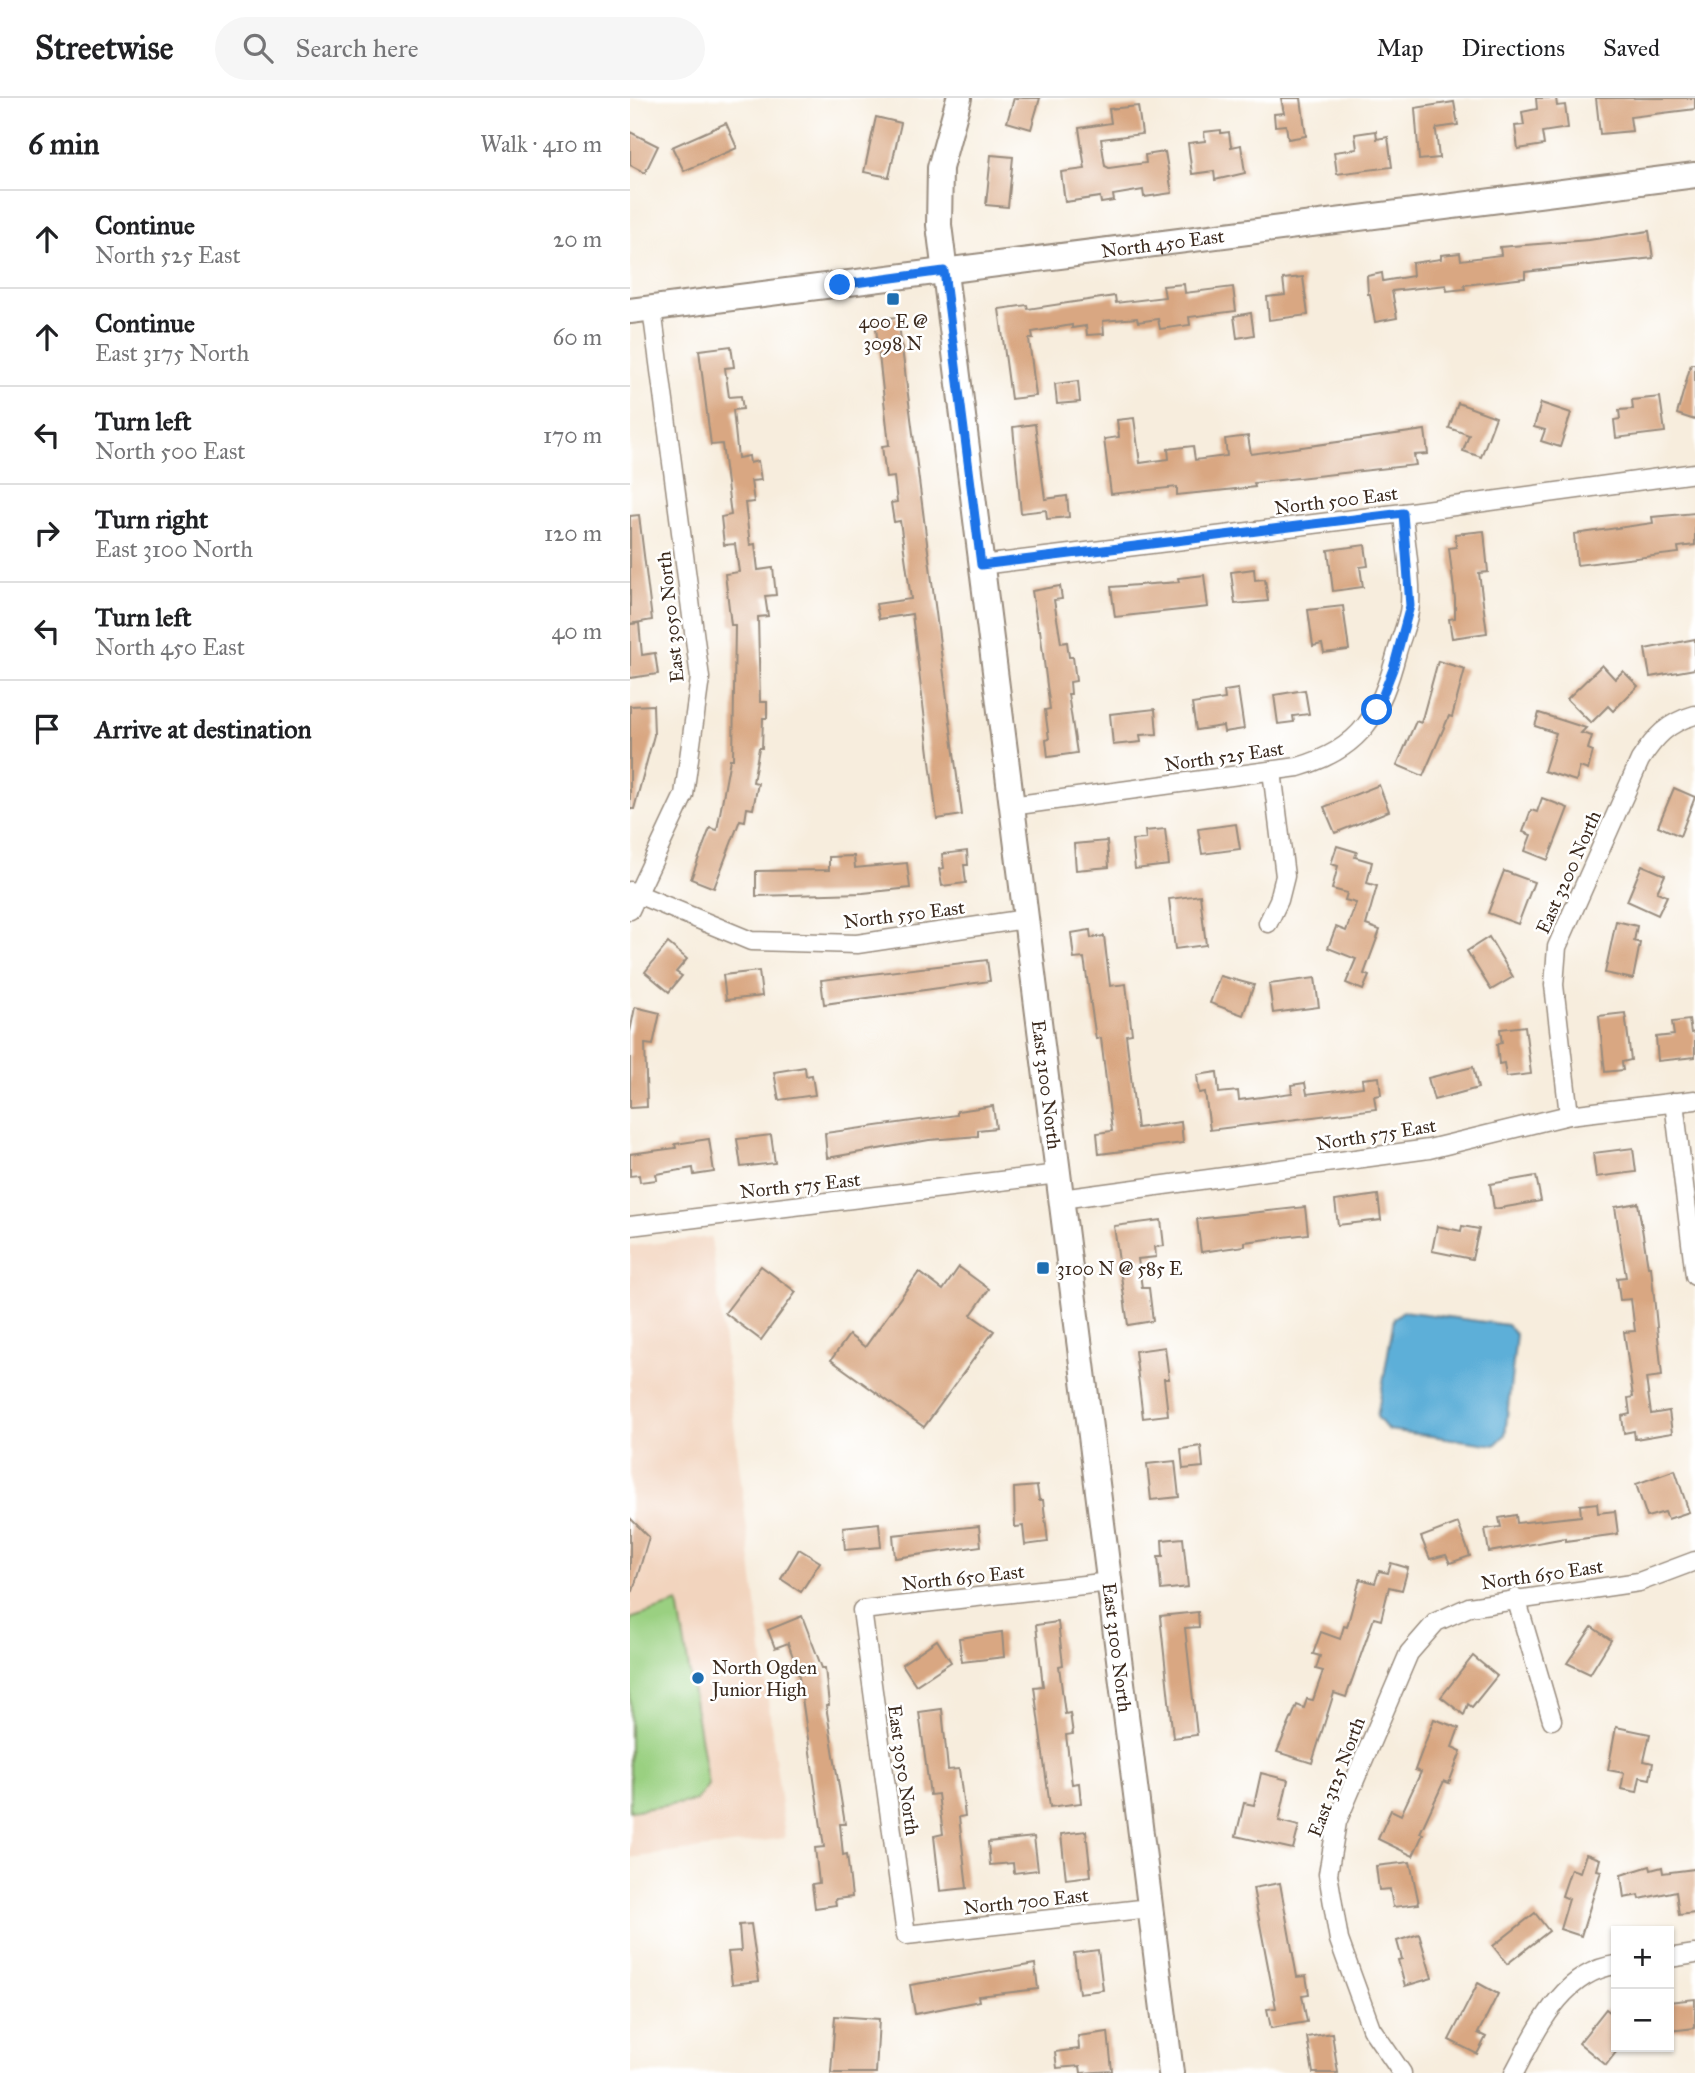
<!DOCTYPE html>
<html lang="en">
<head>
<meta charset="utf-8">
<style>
	:root { --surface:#fff; --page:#f6f6f6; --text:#202124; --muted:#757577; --line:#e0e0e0 }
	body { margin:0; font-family:"IM FELL Great Primer",serif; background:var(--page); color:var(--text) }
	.controls { position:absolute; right:21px; bottom:21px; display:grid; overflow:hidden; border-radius:0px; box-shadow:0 2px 5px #0004 }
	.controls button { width:63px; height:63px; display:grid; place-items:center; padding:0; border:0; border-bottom:2px solid var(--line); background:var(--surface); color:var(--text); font:35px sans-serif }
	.stop { position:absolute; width:21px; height:21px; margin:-16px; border:5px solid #1a73e8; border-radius:50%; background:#fff }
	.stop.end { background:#1a73e8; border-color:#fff; box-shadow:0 2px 7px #0008 }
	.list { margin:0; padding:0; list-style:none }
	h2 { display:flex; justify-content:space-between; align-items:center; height:91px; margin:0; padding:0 28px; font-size:30px }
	h2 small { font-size:23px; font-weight:400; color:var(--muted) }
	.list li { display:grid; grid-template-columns:46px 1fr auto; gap:21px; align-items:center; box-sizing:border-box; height:98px; padding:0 28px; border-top:2px solid var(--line) }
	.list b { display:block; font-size:26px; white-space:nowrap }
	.list p { margin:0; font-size:23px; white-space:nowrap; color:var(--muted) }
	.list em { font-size:23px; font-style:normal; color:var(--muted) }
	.icon { flex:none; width:38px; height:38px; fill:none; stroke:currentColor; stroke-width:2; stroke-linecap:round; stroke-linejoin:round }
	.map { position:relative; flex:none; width:1065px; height:1975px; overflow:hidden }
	header { display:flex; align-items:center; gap:42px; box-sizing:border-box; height:98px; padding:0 35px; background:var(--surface); border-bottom:2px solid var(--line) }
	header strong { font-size:33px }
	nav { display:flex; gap:38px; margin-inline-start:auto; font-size:24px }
	.search { width:490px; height:63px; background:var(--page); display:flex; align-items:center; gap:18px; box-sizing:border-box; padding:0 24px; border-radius:38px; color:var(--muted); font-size:26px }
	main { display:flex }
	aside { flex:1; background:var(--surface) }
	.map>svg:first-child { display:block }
	.built { fill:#f2d4be }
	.green { fill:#9ad081; stroke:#6a7d50; stroke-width:2 }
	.water { fill:#5dafd8; stroke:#4c6c7b; stroke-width:2 }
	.building { fill:#d9a782 }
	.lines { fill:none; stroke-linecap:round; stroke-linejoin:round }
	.street-casing { stroke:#998c7e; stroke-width:21 }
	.secondary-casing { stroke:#998c7e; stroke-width:28 }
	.street { stroke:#fff; stroke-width:18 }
	.secondary { stroke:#fff; stroke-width:24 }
	.route { stroke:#1a73e8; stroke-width:9 }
	.poi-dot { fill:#1f6fb2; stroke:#fff; stroke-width:2.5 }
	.labels { text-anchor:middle; stroke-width:5; stroke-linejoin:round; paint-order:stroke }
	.street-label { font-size:19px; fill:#3b2a1e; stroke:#fff }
	.poi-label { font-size:19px; fill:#3b2a1e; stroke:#fff; text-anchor:start }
</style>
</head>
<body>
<header>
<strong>Streetwise</strong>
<div class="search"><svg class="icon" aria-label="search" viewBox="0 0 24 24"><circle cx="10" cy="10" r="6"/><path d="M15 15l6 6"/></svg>Search here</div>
<nav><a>Map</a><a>Directions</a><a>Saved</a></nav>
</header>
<main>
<aside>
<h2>6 min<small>Walk · 410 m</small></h2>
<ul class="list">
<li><svg class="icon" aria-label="ahead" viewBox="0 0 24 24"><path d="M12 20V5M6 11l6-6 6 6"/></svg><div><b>Continue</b><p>North 525 East</p></div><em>20 m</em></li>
<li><svg class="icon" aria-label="ahead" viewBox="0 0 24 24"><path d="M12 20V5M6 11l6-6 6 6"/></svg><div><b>Continue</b><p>East 3175 North</p></div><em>60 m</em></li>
<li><svg class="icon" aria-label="left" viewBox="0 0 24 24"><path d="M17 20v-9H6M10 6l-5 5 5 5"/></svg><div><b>Turn left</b><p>North 500 East</p></div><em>170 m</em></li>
<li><svg class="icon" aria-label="right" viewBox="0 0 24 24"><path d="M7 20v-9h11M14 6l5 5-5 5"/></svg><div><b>Turn right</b><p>East 3100 North</p></div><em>120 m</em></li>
<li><svg class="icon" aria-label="left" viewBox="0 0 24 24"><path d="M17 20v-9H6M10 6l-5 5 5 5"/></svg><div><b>Turn left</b><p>North 450 East</p></div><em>40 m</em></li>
<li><svg class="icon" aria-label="arrive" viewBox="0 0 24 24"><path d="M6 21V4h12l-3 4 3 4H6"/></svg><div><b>Arrive at destination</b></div></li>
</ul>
</aside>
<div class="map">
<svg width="1065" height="1975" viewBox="0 0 1065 1975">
	<rect width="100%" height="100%" fill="#fff"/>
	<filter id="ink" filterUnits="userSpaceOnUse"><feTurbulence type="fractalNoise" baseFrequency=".0143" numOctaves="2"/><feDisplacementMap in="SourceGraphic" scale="14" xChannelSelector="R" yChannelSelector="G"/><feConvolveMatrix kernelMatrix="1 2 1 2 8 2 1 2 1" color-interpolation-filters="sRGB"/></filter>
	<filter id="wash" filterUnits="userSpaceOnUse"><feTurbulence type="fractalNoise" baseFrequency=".00686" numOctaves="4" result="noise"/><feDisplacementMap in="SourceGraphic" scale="28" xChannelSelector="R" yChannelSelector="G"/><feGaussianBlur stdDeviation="1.57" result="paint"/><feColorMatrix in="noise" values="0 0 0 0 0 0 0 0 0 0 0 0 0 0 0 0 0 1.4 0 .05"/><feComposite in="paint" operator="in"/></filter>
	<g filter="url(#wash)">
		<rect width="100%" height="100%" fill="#f7eddd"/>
		<polygon class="built" points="81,1139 155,1740 0,1760 0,1148"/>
		<polygon class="green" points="48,1505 78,1687 66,1703 0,1713 0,1521"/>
		<polygon class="water" points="773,1213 877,1227 886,1237 875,1337 865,1347 758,1332 747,1319 764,1220"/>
		<g id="blocks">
			<g class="building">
				<polygon points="384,0 410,0 401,31 377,24"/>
				<polygon points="651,0 671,0 676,38 658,41 656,27 645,28 644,16 654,15"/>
				<polygon points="906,0 926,0 927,8 935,7 938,30 912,34 914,47 888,51 885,28 894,27 892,14 907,11"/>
				<polygon points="966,0 1065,0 1065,11 1000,19 1002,33 970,36"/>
				<polygon points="824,4 828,27 807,30 806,33 809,60 789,62 785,10"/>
				<polygon points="508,8 512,36 471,41 475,68 479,70 516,65 515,57 535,54 542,95 514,99 513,92 483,97 484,103 471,105 470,99 435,104 431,74 455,71 449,30 481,25 479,11"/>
				<polygon points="246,19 271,25 259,79 234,74"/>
				<polygon points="96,25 107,50 54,73 42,49"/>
				<polygon points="591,32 591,35 599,34 601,49 611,47 615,75 585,82 584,73 562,76 558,45 575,43 574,34"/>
				<polygon points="746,33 747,41 758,39 762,69 707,76 704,54 727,51 725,36"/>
				<polygon points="0,34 28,48 15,75 0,67"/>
				<polygon points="361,57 383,59 378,109 356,107"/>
				<polygon points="1019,133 1023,160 895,174 895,180 834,187 835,191 817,193 816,187 762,193 767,220 745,224 740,196 738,196 737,178 752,175 753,183 783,178 782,165 811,161 811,157 830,155 831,162 871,157 870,149 959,142"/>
				<polygon points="673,179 678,217 639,222 637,199 655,197 653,181"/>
				<polygon points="554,186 555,195 603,189 606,213 559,219 560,227 530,231 528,221 508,224 507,220 473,223 474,236 457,237 456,228 442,230 442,227 402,234 403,240 399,241 406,298 381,301 369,211 397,207 398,211 485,198 486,205 535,199 533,188"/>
				<polygon points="621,215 624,237 607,240 604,218"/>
				<polygon points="268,219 332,717 307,721 282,516 249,521 246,506 281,501 270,423 264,424 261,405 267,404 264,379 256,380 252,348 259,347 245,221"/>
				<polygon points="101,248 104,269 95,270 99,299 111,298 113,311 103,312 108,360 119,358 120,365 128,363 131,382 121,383 124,404 115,405 120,447 125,446 128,472 143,470 146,497 135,498 138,518 128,519 130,604 137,604 137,620 133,620 132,650 129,650 123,684 128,685 123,711 117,710 115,723 110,722 84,790 61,781 80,730 87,732 100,661 103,661 105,527 101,527 95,476 109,474 105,446 94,447 91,419 101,417 92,346 81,347 69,252"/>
				<polygon points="1061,266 1065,266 1065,322 1047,316"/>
				<polygon points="448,283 450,304 427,306 425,286"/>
				<polygon points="1030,299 1035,334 986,340 984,322 990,321 989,312 1003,311 1002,302"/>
				<polygon points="828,305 866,319 851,359 833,353 839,337 819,330"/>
				<polygon points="911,305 941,315 930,349 911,343 915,332 904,329"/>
				<polygon points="504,320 510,365 539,361 538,351 563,348 565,362 597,358 595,341 618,338 621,356 795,332 798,356 784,357 786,367 624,385 625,389 547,397 547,389 481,396 474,341 489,339 487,322"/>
				<polygon points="405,326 415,401 437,398 439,419 417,421 416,412 391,415 383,329"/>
				<polygon points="1065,415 1065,447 1048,449 1049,455 947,467 944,436 1023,425 1022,419"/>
				<polygon points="9,417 22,522 0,526 0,418"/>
				<polygon points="854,433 858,474 849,475 857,535 822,540 819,521 825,520 825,501 819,450 826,449 825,436"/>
				<polygon points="735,447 738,468 730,469 733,489 703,493 698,452"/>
				<polygon points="624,471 625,482 635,481 638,503 605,506 601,474"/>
				<polygon points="574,477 578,509 485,519 481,489 549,484 548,480"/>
				<polygon points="430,488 432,501 424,502 431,545 437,544 439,559 443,559 446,583 440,584 441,596 438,596 447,655 418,659 416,642 419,641 415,612 420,611 410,532 408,532 402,493"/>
				<polygon points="713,508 719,552 694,555 692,546 683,548 678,512"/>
				<polygon points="9,525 12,557 25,555 28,576 0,580 0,526"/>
				<polygon points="1065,541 1065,571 1020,579 1015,551"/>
				<polygon points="808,563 835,571 822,619 819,618 793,678 767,667 786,623 791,625"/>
				<polygon points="972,567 985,581 993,573 1008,588 983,613 978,608 961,625 937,601"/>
				<polygon points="608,591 614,631 594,634 593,628 566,632 562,606 595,601 594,593"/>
				<polygon points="675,592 679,616 663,618 664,624 648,626 644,597"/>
				<polygon points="23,607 24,637 4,711 0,711 0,608"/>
				<polygon points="525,611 527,636 510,637 511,644 483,647 480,616"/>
				<polygon points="909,615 956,630 951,635 962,638 958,651 963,653 958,672 950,669 946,683 914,673 926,635 905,628"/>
				<polygon points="749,687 759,713 705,735 694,709"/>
				<polygon points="1044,690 1065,699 1050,738 1028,728"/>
				<polygon points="912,700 938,710 918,762 895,753 901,737 893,734 901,712 907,714"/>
				<polygon points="606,726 610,751 572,756 568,731"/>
				<polygon points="535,731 539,767 505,771 502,742 516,741 515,733"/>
				<polygon points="477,743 479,769 446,772 444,746"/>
				<polygon points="707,748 727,754 725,759 742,764 737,785 747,788 736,827 750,832 734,876 739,878 733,892 716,885 726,861 698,850 706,829 716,833 726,805 715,802 717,795 702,791 708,768 701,766"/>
				<polygon points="337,753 338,767 334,767 336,785 312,788 309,771 314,770 312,756"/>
				<polygon points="224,758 225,770 277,765 280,790 233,795 126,798 126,773 199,772 199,759"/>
				<polygon points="1012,767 1035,777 1027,794 1037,798 1028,817 997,803"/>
				<polygon points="874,773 904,784 888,826 858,815"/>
				<polygon points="570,797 576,847 545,851 539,801"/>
				<polygon points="986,823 1007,828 1004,843 1010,845 1003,881 975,875"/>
				<polygon points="460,832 461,840 474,838 480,888 496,886 502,936 496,937 507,1030 551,1024 553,1045 469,1056 467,1035 482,1033 471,940 466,941 454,860 444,861 441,835"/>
				<polygon points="859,839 883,879 861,892 837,853"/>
				<polygon points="38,845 57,861 46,874 52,878 39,894 15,874"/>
				<polygon points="357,862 360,883 194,906 191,882"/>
				<polygon points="129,873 132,898 96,902 93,877"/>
				<polygon points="590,878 624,887 613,917 580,905"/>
				<polygon points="685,880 689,909 643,915 639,886"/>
				<polygon points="5,909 30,915 23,947 15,946 17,1009 0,1010 0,934"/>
				<polygon points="995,915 1001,962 992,964 993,972 975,974 969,918"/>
				<polygon points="1059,922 1061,935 1065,934 1065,959 1028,963 1026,939 1044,937 1042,924"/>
				<polygon points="895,928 901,976 876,979 874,965 869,966 867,946 872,945 870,931"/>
				<polygon points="175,969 176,978 182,977 185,997 149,1002 144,974"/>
				<polygon points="843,969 848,990 804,1002 798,980"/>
				<polygon points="587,974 589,995 608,993 609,1002 662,995 661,987 675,985 677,996 733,989 732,981 749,979 751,997 744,998 746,1011 580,1032 575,994 569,995 567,977"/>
				<polygon points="363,1008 366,1030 348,1032 348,1038 299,1042 197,1060 195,1035 327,1017 327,1013"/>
				<polygon points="141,1037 145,1065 111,1069 107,1041"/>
				<polygon points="79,1041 84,1074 64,1077 63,1070 26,1076 27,1082 10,1084 9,1077 0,1078 0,1056 46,1050 45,1046"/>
				<polygon points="1003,1050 1006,1074 966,1079 963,1055"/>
				<polygon points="906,1078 911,1103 864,1111 860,1086"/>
				<polygon points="748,1097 751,1122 708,1127 705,1103"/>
				<polygon points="1008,1105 1018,1169 1021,1169 1032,1278 1016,1280 1021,1316 1039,1313 1042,1335 1005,1341 1004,1333 994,1335 992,1318 1000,1316 998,1300 1003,1299 994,1234 1005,1233 1001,1201 990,1202 987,1180 996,1179 985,1109"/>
				<polygon points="675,1109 678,1136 615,1144 615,1148 571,1154 567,1121"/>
				<polygon points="531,1122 534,1148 525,1149 526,1159 508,1161 512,1190 519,1190 523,1223 498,1227 484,1128"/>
				<polygon points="807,1128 831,1133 832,1128 849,1131 842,1161 802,1153"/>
				<polygon points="131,1168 166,1194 131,1242 95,1215"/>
				<polygon points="329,1169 359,1191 341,1217 364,1233 294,1329 201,1262 219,1237 235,1249 289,1174 313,1192"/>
				<polygon points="535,1249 539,1281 534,1281 538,1317 513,1320 505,1253"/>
				<polygon points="571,1348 573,1369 553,1371 551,1351"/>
				<polygon points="545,1363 549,1399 521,1402 517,1366"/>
				<polygon points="1045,1372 1059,1414 1038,1421 1035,1414 1017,1419 1006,1386"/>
				<polygon points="407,1388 409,1402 413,1402 418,1444 395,1447 393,1428 385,1429 384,1390"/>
				<polygon points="967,1405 968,1415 985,1413 988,1436 935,1443 935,1440 859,1454 855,1431 871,1429 869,1420 886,1417 887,1425 951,1418 950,1407"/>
				<polygon points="0,1420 19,1439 3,1493 0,1492"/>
				<polygon points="249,1425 251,1449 215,1452 213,1429"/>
				<polygon points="828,1425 840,1458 820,1465 816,1457 800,1461 791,1439"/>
				<polygon points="349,1428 351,1448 265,1460 263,1437"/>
				<polygon points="553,1440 558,1489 531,1492 528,1458 533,1458 532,1442"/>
				<polygon points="169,1451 190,1464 171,1494 151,1481"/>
				<polygon points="761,1465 778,1470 772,1492 759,1489 751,1522 744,1520 716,1599 704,1595 682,1665 647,1654 667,1607 674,1610 677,1601 683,1602 693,1573 686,1571 690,1558 683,1556 691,1534 710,1541 714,1528 717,1529 730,1481 745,1485 749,1473 758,1475"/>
				<polygon points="568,1514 569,1529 555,1530 567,1637 543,1640 530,1518"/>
				<polygon points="172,1518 192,1570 195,1570 199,1607 196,1608 215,1726 210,1726 213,1757 217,1756 222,1799 205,1801 206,1807 185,1810 182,1786 189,1785 185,1750 194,1749 168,1573 158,1545 145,1550 138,1532"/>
				<polygon points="428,1524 433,1567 429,1568 435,1616 440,1615 443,1636 436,1637 442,1686 449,1685 451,1705 420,1709 404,1589 413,1588 406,1527"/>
				<polygon points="962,1529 981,1542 960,1576 937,1565"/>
				<polygon points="372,1534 374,1559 332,1564 329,1540"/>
				<polygon points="307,1542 321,1564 286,1587 272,1566"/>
				<polygon points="843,1558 867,1578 842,1609 838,1606 834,1617 811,1599"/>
				<polygon points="312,1611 318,1672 329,1671 335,1718 329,1719 337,1790 310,1793 304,1738 313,1736 308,1696 300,1697 289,1614"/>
				<polygon points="804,1621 829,1630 822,1649 831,1653 819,1685 814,1683 790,1735 793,1736 783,1758 748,1741 761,1712 771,1717 791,1674 785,1672"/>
				<polygon points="986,1629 1020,1636 1014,1663 1023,1665 1020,1681 1010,1679 1007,1694 991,1691 994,1675 978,1672"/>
				<polygon points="631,1675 658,1682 649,1723 669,1728 663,1751 606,1738 614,1705 624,1707"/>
				<polygon points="456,1733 461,1778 436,1781 431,1736"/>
				<polygon points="404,1739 408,1772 384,1775 383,1765 360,1767 358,1744"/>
				<polygon points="956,1756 970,1761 967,1772 971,1773 951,1838 930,1831 939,1801 932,1798 941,1771 950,1774"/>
				<polygon points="780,1764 789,1806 763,1809 760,1791 749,1792 746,1768"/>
				<polygon points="1020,1768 1021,1772 1032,1769 1033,1775 1065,1771 1065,1815 1049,1817 1046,1793 1010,1801 1009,1797 994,1800 991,1777"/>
				<polygon points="650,1785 667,1879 676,1878 679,1896 672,1897 677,1924 641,1930 637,1911 646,1910 623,1790"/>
				<polygon points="905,1815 919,1833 877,1866 863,1848"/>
				<polygon points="121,1826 129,1883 102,1886 98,1854 111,1853 109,1827"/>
				<polygon points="789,1836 802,1880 775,1888 768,1862 772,1861 767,1843"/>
				<polygon points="468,1852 473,1892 449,1895 444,1855"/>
				<polygon points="405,1866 408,1891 348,1898 349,1903 285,1916 280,1887"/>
				<polygon points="848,1885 868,1896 848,1935 856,1939 847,1956 819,1942"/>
				<polygon points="1065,1901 1065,1930 1039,1933 1039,1904"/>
				<polygon points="976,1911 986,1919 986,1949 989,1950 976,1967 949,1945"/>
				<polygon points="205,1918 249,1921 246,1975 201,1975"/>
				<polygon points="478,1934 482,1973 451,1975 450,1968 427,1970 425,1954 449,1951 448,1938"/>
				<polygon points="702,1935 708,1975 683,1975 677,1939"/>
			</g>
		</g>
	</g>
	<g filter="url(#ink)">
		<use href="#blocks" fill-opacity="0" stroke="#998c7e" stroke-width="2"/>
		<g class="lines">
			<defs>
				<g id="street">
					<polyline points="351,467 773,415 1065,375"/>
					<path d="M381,708L668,669C732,651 751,615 767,554C771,539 779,522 780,507C782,478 775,445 773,415"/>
					<polyline points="0,793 121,843 227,846 396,821"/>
					<polyline points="0,812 54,697 70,580 22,211"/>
					<polyline points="638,825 649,802 655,778 642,673"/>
					<polyline points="1044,1004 1065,1178"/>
					<path d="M939,1017L924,887L927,849L1010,662C1025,639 1037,625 1065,617"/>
					<polyline points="431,1101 799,1051 939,1017 1065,1002"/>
					<polyline points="0,1128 428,1076"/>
					<polyline points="480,1484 232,1512 276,1837 520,1810"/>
					<polyline points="886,1500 922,1622"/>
					<polyline points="1039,1860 1065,1856"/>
					<polyline points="772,1975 741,1930 709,1842 698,1776 707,1724 779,1555 806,1524 839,1509 1009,1484 1065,1463"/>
					<path d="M884,1975C907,1932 932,1874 986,1867"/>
				</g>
				<g id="secondary">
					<path id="s1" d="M329,0L310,70L309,127L541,1975"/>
					<path id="s2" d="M0,213L1065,77"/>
				</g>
			</defs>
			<use href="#street" class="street-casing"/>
			<use href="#secondary" class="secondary-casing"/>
			<use href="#street" class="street"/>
			<use href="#secondary" class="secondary"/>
		</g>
	</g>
	<g class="lines" filter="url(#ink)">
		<polyline class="route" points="210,187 314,173 351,467 773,415 780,508 763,571 747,612"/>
	</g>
	<g class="poi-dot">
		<rect x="256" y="194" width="14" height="14" rx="3.5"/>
		<rect x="406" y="1163" width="14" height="14" rx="3.5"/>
		<circle cx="68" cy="1580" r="7"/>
	</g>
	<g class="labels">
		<g class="street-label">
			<text dy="7" stroke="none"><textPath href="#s2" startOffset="537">North 450 East</textPath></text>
			<text transform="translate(706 402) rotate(-7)" y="7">North 500 East</text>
			<text transform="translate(40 519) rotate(-96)" y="7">East 3050 North</text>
			<text transform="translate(594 658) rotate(-8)" y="7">North 525 East</text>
			<text transform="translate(938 774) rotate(-66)" y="7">East 3200 North</text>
			<text transform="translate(274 816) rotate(-7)" y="7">North 550 East</text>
			<text dy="7" stroke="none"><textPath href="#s1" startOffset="996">East 3100 North</textPath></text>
			<text transform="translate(746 1036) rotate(-9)" y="7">North 575 East</text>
			<text transform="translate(170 1087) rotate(-6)" y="7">North 575 East</text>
			<text transform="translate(912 1476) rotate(-8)" y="7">North 650 East</text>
			<text transform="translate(333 1479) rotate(-6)" y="7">North 650 East</text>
			<text dy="7" stroke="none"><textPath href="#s1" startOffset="1563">East 3100 North</textPath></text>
			<text transform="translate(274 1672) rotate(82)" y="7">East 3050 North</text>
			<text transform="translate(706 1679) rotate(-69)" y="7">East 3125 North</text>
			<text transform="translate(396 1803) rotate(-6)" y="7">North 700 East</text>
		</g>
		<g class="poi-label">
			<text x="263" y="230" text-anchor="middle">400 E @<tspan x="263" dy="22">3098 N</tspan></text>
			<text x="427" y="1177">3100 N @ 585 E</text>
			<text x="82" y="1576">North Ogden<tspan x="82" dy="22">Junior High</tspan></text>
		</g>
	</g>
</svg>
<div class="controls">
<button>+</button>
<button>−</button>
</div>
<div class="stop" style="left:747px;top:612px"></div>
<div class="stop end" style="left:210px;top:187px"></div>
</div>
</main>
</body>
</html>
